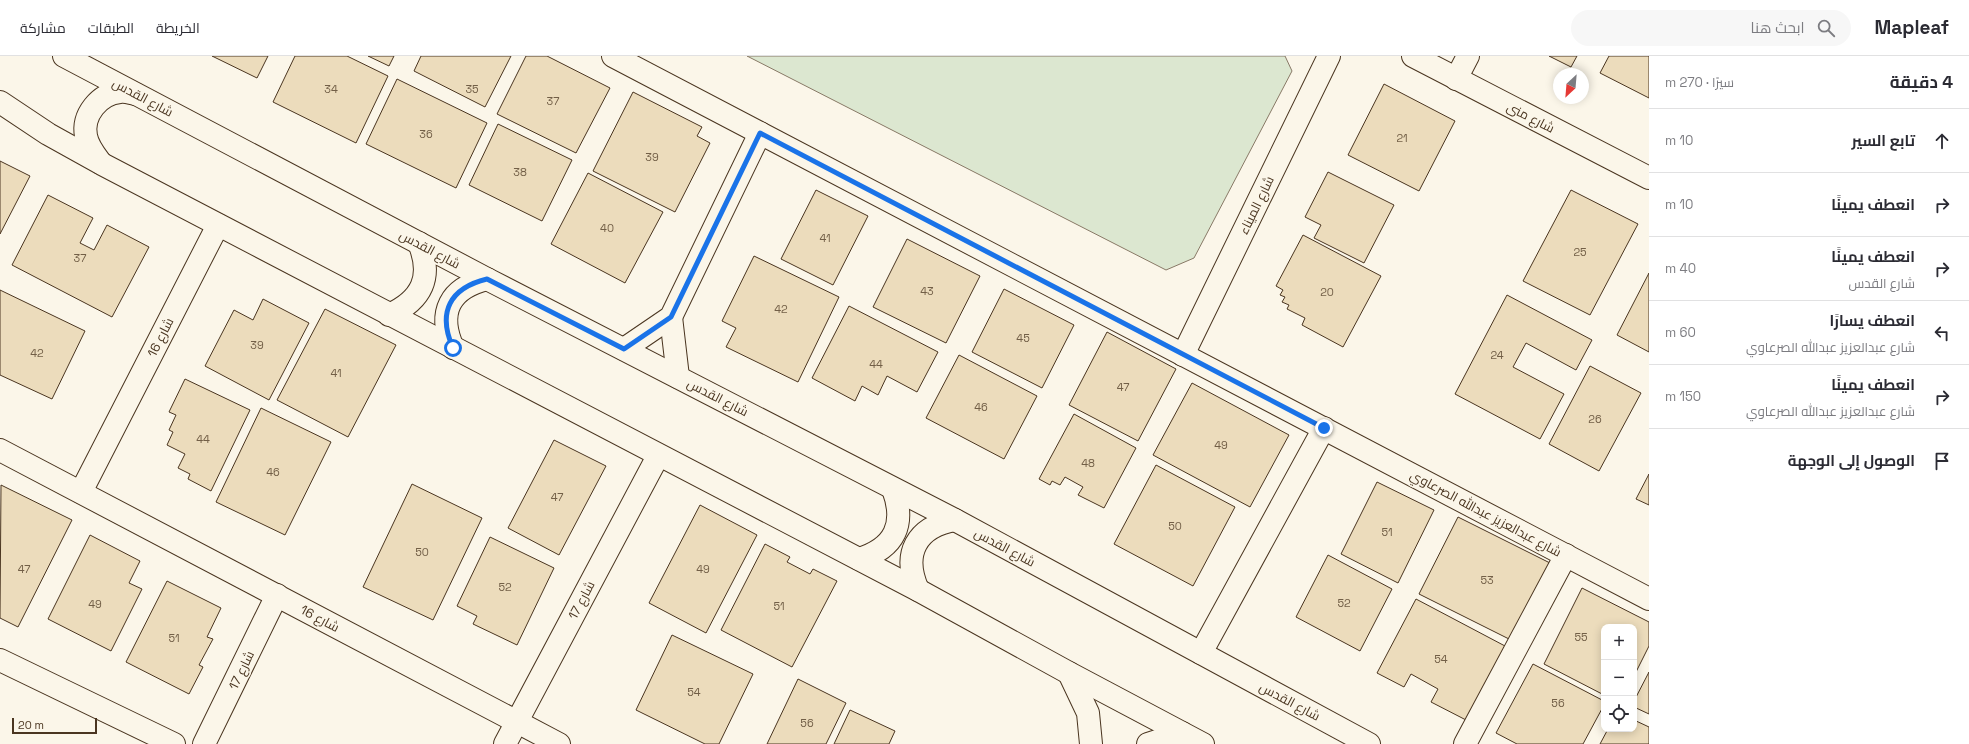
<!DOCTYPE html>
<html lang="ar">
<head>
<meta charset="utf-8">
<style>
	:root { --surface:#fff; --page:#f7f7f7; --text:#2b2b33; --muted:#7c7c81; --line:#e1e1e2 }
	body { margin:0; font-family:"Space Grotesk",Cairo,sans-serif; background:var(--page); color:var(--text); direction:rtl }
	.controls { position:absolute; right:12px; bottom:12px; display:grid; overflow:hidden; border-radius:8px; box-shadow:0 2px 10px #0003 }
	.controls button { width:36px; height:36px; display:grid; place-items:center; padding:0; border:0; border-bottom:1px solid var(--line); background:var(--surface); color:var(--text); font:20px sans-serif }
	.compass { position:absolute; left:1553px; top:12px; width:36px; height:36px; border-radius:50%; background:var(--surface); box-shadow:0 2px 10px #0003; rotate:206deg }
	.scale { position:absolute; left:12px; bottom:10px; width:85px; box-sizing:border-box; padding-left:4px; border:2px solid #4a3520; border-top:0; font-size:11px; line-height:14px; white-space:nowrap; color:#4a3520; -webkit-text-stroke:3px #fbf6e9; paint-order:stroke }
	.stop { position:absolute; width:12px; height:12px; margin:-9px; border:3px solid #1a73e8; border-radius:50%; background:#fff }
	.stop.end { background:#1a73e8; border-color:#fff; box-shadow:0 1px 4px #0008 }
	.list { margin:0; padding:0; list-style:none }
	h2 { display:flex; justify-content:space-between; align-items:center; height:52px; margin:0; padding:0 16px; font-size:17px }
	h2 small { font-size:13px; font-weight:400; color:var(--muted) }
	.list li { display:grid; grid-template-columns:26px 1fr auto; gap:12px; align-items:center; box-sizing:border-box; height:64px; padding:0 16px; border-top:1px solid var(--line) }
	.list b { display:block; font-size:15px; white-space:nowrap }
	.list p { margin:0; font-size:13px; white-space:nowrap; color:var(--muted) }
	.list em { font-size:13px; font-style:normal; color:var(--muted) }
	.icon { flex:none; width:22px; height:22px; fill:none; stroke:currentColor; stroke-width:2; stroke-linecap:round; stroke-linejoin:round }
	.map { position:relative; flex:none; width:1649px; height:688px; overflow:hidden; direction:ltr }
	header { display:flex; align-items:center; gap:24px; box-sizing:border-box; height:56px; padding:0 20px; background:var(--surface); border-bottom:1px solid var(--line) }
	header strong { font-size:19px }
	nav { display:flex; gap:22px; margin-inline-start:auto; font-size:14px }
	.search { width:280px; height:36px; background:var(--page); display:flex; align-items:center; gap:10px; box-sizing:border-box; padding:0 14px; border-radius:22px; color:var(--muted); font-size:15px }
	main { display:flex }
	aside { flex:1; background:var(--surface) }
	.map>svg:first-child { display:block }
	.green { fill:#dce7d0; stroke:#887966 }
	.building { fill:#ecdcbc; stroke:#4a3520 }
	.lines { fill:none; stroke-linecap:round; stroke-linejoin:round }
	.minor-casing { stroke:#4a3520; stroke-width:24 }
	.minor { stroke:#fbf6e9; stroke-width:22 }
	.route { stroke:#1a73e8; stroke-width:5 }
	.labels { text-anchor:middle; stroke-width:3; stroke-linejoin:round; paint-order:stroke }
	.number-label { font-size:11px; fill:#725f47 }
	.street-label { font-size:13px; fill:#4a3520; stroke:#fbf6e9 }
</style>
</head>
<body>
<header>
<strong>Mapleaf</strong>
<div class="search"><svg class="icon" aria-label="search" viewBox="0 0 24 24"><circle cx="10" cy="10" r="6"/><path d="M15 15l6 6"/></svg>ابحث هنا</div>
<nav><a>الخريطة</a><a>الطبقات</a><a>مشاركة</a></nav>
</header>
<main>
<aside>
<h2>4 دقيقة<small>سيرًا · 270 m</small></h2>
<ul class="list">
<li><svg class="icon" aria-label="ahead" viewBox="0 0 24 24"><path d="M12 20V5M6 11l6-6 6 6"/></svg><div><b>تابع السير</b></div><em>10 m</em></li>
<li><svg class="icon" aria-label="right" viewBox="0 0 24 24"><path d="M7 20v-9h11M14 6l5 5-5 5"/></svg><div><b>انعطف يمينًا</b></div><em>10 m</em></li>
<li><svg class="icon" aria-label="right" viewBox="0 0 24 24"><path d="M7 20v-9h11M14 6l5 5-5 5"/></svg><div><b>انعطف يمينًا</b><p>شارع القدس</p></div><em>40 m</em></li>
<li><svg class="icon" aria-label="left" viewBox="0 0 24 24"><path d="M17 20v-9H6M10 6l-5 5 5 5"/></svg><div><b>انعطف يسارًا</b><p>شارع عبدالعزيز عبدالله الصرعاوي</p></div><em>60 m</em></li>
<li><svg class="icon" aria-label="right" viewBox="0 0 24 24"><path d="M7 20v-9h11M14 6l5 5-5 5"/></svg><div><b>انعطف يمينًا</b><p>شارع عبدالعزيز عبدالله الصرعاوي</p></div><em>150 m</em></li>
<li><svg class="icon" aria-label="arrive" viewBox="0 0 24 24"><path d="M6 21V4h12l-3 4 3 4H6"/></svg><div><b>الوصول إلى الوجهة</b></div></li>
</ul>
</aside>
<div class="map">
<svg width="1649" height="688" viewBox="0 0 1649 688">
	<rect width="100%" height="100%" fill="#fbf6e9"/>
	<polygon class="green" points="747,0 1285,0 1292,15 1194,202 1166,214"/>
	<g class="building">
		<polygon points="212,0 268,0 257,22"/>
		<polygon points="295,0 347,0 388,20 356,87 273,46"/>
		<polygon points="368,0 394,0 389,10"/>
		<polygon points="421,0 511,0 485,51 414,15"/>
		<polygon points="526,0 547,0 610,32 576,97 497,58"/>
		<polygon points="1549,0 1577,0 1571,11"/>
		<polygon points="1609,0 1649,0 1649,42 1600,17"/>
		<polygon points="397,23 487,67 456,132 366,88"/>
		<polygon points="1384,28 1455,65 1419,135 1348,99"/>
		<polygon points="633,36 702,71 697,80 710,87 675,156 593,115"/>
		<polygon points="498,68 572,104 542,165 469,129"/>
		<polygon points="0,105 30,120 0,178"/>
		<polygon points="1328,116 1394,149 1364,207 1314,182 1321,169 1305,161"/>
		<polygon points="588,117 663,156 625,227 551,188"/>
		<polygon points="816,134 868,160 833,229 781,203"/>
		<polygon points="1571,134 1638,168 1590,259 1523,225"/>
		<polygon points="48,139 93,162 80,187 94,194 107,169 149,191 112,261 12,209"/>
		<polygon points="1303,179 1381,220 1343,291 1302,269 1305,262 1287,253 1289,249 1282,246 1285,241 1280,239 1283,234 1276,230"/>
		<polygon points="907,183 980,220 946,287 873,251"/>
		<polygon points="754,200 839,241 798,326 726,291 736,272 722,265"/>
		<polygon points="1649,217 1649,296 1617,279"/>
		<polygon points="1004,233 1074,269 1042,332 972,296"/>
		<polygon points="0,234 85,275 52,343 0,319"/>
		<polygon points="1507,239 1592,284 1576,314 1526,287 1513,311 1564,338 1540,383 1455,338"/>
		<polygon points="263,243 309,267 269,344 205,310 234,254 253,264"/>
		<polygon points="849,250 938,296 917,336 887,320 878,339 862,330 855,345 812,322"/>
		<polygon points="325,253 396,289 348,381 277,344"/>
		<polygon points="1107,276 1176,313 1138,385 1069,349"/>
		<polygon points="959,299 1037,340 1004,403 926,362"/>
		<polygon points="1590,310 1641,337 1599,415 1549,388"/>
		<polygon points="185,323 250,354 211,435 188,423 190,418 178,412 185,398 167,389 173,376 169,374 176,359 169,356"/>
		<polygon points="1192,327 1289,379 1250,451 1153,399"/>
		<polygon points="261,352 331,386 285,479 216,446"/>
		<polygon points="1074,358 1136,392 1104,452 1078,439 1083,431 1065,421 1060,429 1052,425 1050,429 1039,423"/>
		<polygon points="554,384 606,410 559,499 508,472"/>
		<polygon points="1156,409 1235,451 1193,530 1114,488"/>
		<polygon points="1649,418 1649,449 1636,443"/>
		<polygon points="1377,426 1434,454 1398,527 1341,498"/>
		<polygon points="412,428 482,462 433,564 363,531"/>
		<polygon points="1,429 72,464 18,571 0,562"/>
		<polygon points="700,449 757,479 706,577 649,547"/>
		<polygon points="1458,461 1554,509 1515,586 1419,538"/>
		<polygon points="90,479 140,505 129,527 142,533 111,595 48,563"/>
		<polygon points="490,481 554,512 517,589 473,568 477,560 457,550"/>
		<polygon points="765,488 790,501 787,506 810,518 813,513 837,525 792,611 721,574"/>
		<polygon points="1328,499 1392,533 1360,595 1296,561"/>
		<polygon points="167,525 221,552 207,581 213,583 199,609 203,611 189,638 126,606"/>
		<polygon points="1582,532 1649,566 1649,590 1634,620 1634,571 1604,571 1604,639 1544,608"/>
		<polygon points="1416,543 1505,590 1466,664 1431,646 1438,633 1411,618 1404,631 1377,617"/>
		<polygon points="672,579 753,618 719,688 705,688 636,654"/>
		<polygon points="1533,608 1604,645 1604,649 1583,688 1517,688 1496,677"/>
		<polygon points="1649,616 1649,658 1634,651 1634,645"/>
		<polygon points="798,623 846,647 826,688 767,688"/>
		<polygon points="850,654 895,675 889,688 834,688"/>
		<polygon points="1634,664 1649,671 1649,688 1600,688 1608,673 1634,673"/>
	</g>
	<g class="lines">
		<defs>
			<g id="minor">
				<polyline points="64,0 487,223 955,464 1369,688"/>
				<polyline points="613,0 1649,543"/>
				<polyline points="1413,0 1649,122"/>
				<polyline points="1456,23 1468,0"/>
				<polyline points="0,46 48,78 102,108 918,534 1069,617 1203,688"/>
				<path d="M101,107C95,99 88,91 86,80C82,59 99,38 120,36C125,35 130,37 135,38"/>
				<path d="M389,259C422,244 433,221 419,187"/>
				<polyline points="671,261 678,321"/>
				<path d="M453,292C437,256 450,232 487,223"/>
				<polyline points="624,293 671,261 760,77"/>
				<polyline points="1183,299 1329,0"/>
				<polyline points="0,394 559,688"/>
				<polyline points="81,436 218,169"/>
				<path d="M859,503C895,492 906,468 893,433"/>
				<path d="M918,534C902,498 916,471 955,464"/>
				<polyline points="1201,597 1324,372"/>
				<polyline points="0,604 174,688"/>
				<polyline points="1069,617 1088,657 1091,688"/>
				<polyline points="204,688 277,539"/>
				<polyline points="505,688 658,400"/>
				<polyline points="1148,688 1182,677"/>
				<polyline points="1465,688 1566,499"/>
			</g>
		</defs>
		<use href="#minor" class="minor-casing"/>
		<use href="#minor" class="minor"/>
	</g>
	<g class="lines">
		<path class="route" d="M453,292C437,256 450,232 487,223L624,293L671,261L760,77L1324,372"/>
	</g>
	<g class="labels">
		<g class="number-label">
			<text x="331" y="37">34</text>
			<text x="472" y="37">35</text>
			<text x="553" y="49">37</text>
			<text x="426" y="82">36</text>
			<text x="1402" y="86">21</text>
			<text x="652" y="105">39</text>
			<text x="520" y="120">38</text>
			<text x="607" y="176">40</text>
			<text x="825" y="186">41</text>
			<text x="1580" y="200">25</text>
			<text x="80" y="206">37</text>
			<text x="927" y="239">43</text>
			<text x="1327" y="240">20</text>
			<text x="781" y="257">42</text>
			<text x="1023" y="286">45</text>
			<text x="257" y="293">39</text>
			<text x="37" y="301">42</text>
			<text x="1497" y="303">24</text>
			<text x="876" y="312">44</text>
			<text x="336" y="321">41</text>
			<text x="1123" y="335">47</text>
			<text x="981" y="355">46</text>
			<text x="1595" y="367">26</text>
			<text x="203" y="387">44</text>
			<text x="1221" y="393">49</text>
			<text x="1088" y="411">48</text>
			<text x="273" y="420">46</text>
			<text x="557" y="445">47</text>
			<text x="1175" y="474">50</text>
			<text x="1387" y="480">51</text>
			<text x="422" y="500">50</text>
			<text x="24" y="517">47</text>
			<text x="703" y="517">49</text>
			<text x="1487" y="528">53</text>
			<text x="505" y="535">52</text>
			<text x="1344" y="551">52</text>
			<text x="95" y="552">49</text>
			<text x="779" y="554">51</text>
			<text x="1581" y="585">55</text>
			<text x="174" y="586">51</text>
			<text x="1441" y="607">54</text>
			<text x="694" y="640">54</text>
			<text x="1558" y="651">56</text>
			<text x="807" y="671">56</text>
		</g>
		<g class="street-label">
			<text transform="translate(143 41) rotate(28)" y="5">شارع القدس</text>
			<text transform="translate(1531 61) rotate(27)" y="5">شارع منى</text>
			<text transform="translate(1256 149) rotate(-64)" y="5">شارع الميناء</text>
			<text transform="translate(430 193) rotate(28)" y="5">شارع القدس</text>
			<text transform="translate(160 281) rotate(-63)" y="5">شارع 16</text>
			<text transform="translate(718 341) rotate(27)" y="5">شارع القدس</text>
			<text transform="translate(1486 457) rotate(28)" y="5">شارع عبدالعزيز عبدالله الصرعاوي</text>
			<text transform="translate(1005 491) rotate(28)" y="5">شارع القدس</text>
			<text transform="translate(581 544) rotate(-62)" y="5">شارع 17</text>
			<text transform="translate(320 562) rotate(28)" y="5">شارع 16</text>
			<text transform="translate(241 614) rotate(-64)" y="5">شارع 17</text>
			<text transform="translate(1290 645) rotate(28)" y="5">شارع القدس</text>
		</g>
	</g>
</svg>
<div class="controls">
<button>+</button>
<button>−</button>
<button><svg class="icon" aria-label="locate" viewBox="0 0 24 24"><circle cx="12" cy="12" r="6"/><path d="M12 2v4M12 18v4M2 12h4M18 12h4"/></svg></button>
</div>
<svg class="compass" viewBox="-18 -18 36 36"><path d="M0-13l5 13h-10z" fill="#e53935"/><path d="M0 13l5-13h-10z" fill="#7c7c81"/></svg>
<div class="scale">20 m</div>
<div class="stop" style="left:453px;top:292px"></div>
<div class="stop end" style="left:1324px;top:372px"></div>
</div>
</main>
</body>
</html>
